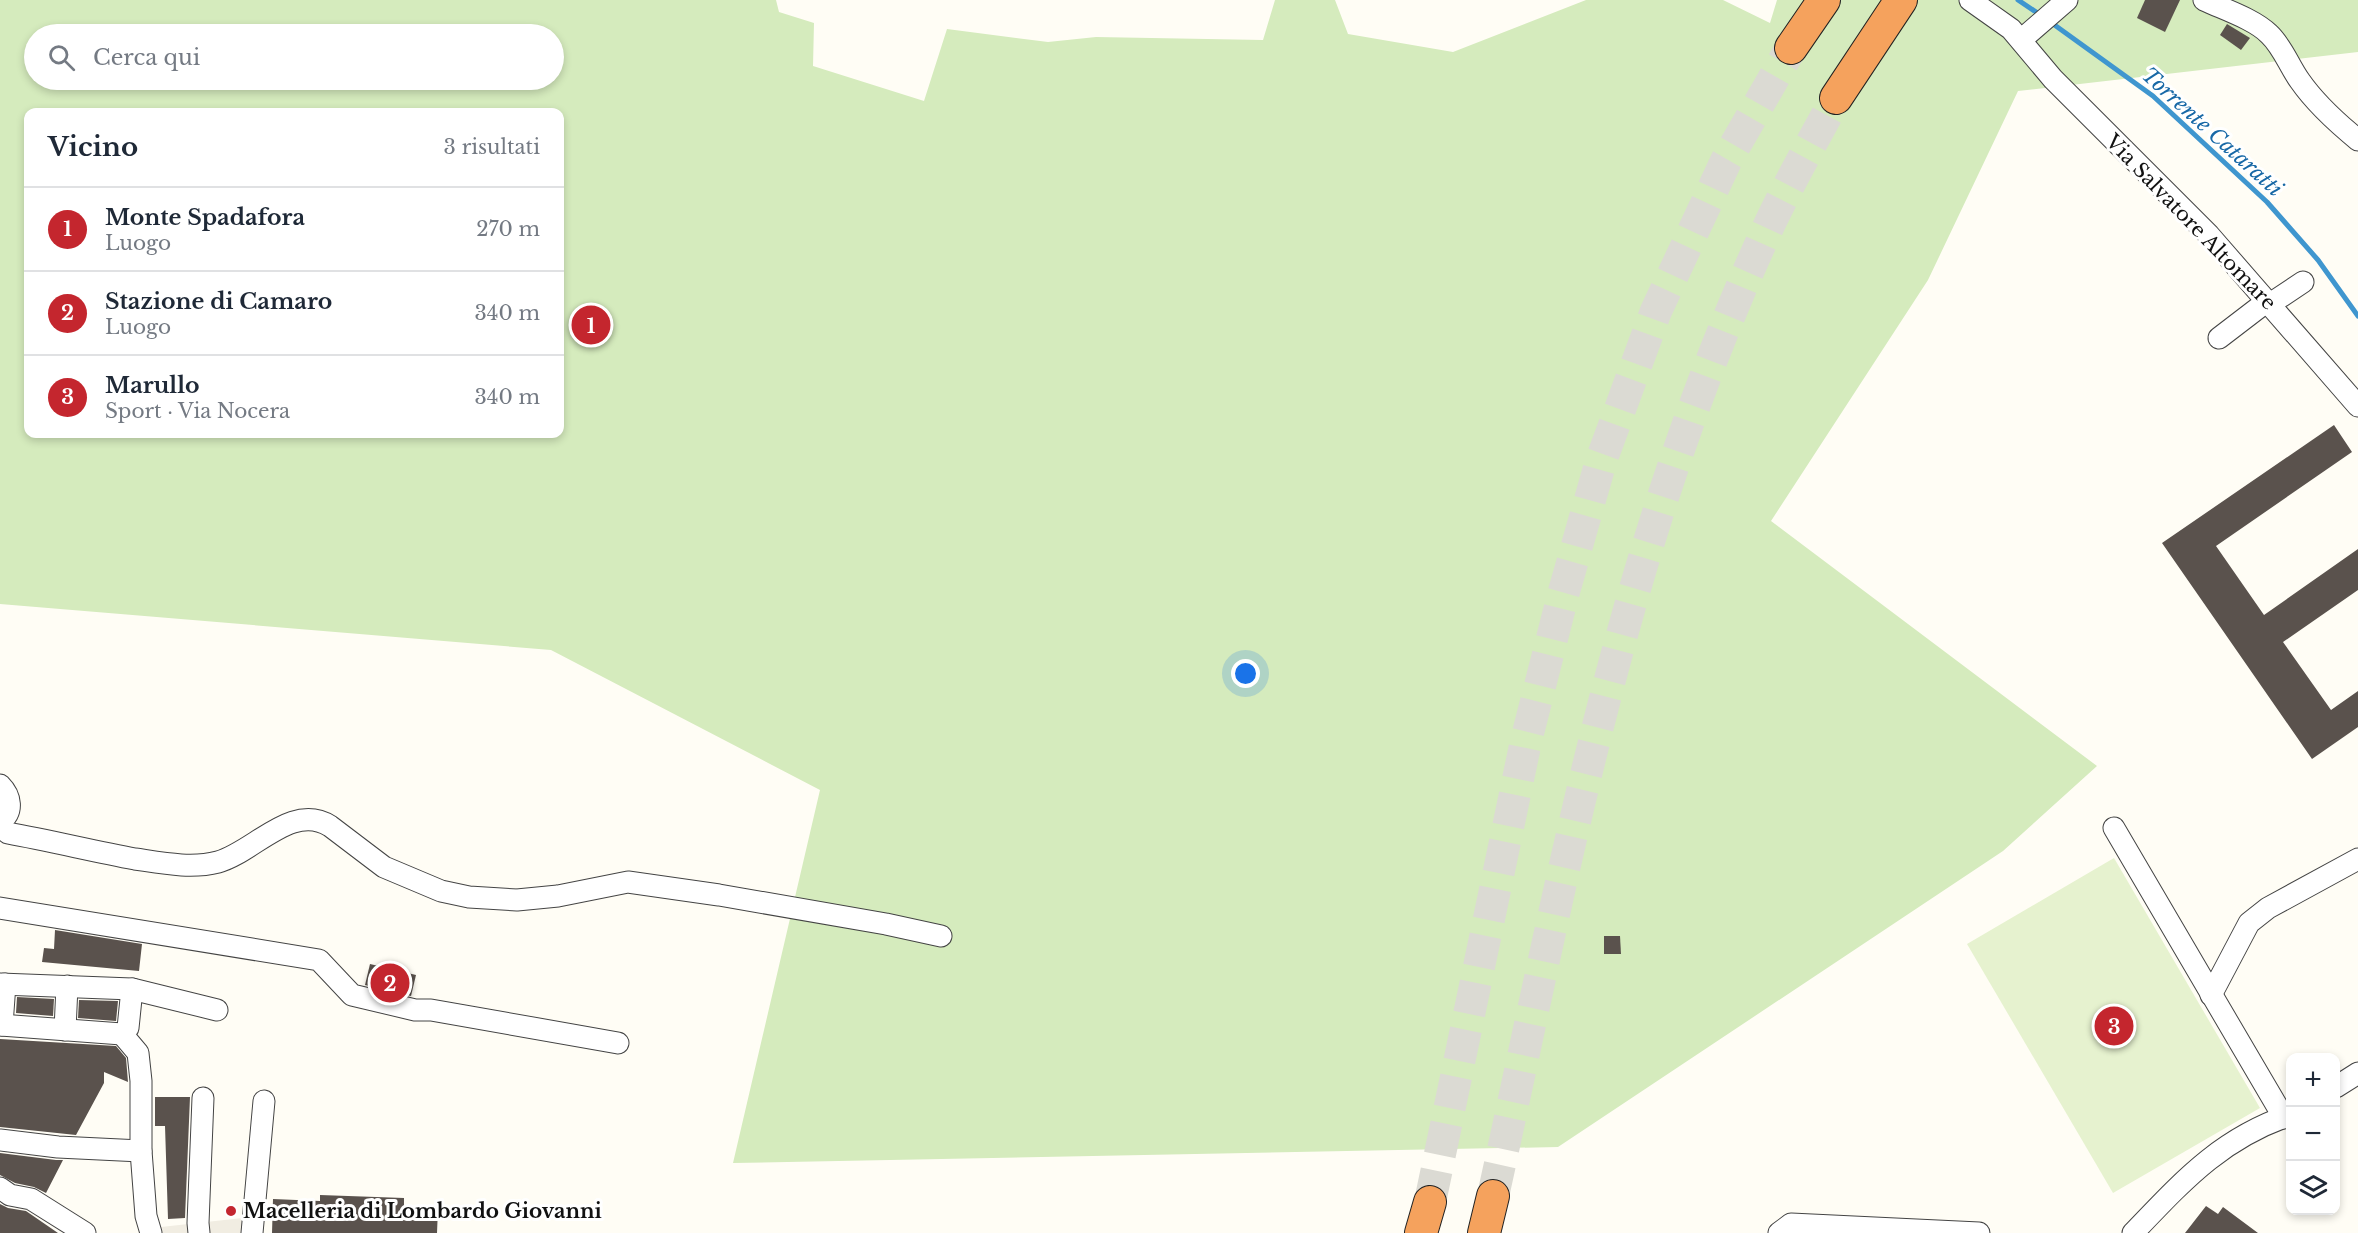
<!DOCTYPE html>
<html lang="it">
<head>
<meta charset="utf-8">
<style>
	:root { --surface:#fff; --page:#f6f6f7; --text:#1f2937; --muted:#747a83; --line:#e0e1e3; --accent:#c4262e }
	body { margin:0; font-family:"Libre Baskerville",serif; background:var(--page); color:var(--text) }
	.controls { position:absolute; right:18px; bottom:18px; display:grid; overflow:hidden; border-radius:12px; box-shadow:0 3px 9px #0003 }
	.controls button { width:54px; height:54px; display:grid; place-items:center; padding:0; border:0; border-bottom:2px solid var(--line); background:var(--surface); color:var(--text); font:30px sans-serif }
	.you { position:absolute; left:1246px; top:674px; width:21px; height:21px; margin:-15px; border:4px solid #fff; border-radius:50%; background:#1a73e8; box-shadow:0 0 0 9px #1a73e833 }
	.badge { display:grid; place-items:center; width:39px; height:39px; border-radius:50%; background:var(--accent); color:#fff; font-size:20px; font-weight:700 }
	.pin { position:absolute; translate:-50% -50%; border:3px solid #fff; box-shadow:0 2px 6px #0006 }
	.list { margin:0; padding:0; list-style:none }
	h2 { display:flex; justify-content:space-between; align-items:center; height:78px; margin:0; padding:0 24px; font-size:26px }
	h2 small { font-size:20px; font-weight:400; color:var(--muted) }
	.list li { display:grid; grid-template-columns:39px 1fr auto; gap:18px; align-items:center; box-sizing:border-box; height:84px; padding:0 24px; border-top:2px solid var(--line) }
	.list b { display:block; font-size:22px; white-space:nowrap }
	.list p { margin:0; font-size:20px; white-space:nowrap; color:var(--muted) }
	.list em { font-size:20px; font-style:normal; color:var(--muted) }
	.icon { flex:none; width:33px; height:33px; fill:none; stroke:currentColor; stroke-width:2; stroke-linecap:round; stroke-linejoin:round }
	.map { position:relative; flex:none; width:2358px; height:1233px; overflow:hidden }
	.search { position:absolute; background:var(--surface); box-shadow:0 3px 9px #0003; left:24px; top:24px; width:540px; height:66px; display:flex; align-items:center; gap:15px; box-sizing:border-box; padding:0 21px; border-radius:33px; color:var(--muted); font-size:22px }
	.panel { position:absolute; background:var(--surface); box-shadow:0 3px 9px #0003; left:24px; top:108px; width:540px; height:330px; border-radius:12px }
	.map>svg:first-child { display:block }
	.green { fill:#d5ebbd; fill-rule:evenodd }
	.pitch { fill:#e6f2cf }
	.plaza { fill:#f1ede2 }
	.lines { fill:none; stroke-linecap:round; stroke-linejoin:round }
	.stream { stroke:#3f96cf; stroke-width:5 }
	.building { fill:#5a524d }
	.highway-tunnel { stroke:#dbdad3; stroke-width:32; stroke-dasharray:32 16; stroke-linecap:butt }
	.minor-casing { stroke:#444; stroke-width:23 }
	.highway-casing { stroke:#222; stroke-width:34 }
	.minor { stroke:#fff; stroke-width:21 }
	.highway { stroke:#f5a25d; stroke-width:32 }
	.poi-dot { fill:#c4262e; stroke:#fff; stroke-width:2 }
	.labels { text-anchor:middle; stroke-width:6; stroke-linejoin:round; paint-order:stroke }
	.street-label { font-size:20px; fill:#111; stroke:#fff }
	.poi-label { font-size:20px; font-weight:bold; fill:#111; stroke:#fff; text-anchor:start }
	.water-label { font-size:21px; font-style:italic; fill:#1768a6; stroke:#fff }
</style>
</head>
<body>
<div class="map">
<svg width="2358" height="1233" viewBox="0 0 2358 1233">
	<rect width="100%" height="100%" fill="#fffdf5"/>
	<path class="green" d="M0,0H776L779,12L814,23L813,66L924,101L947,29L1048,42L1096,37L1263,40L1275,0H1335L1348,34L1453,52L1586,0H1723L1770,23L1777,0H2358V52L2018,91L1928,280L1771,521L2097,766L2003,851L1558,1147L733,1163L820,790L551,650L0,604ZM34,34H554V80H34ZM28,112H560V434H28Z"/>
	<polygon class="pitch" points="2114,858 2260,1108 2113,1193 1967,944"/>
	<polygon class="plaza" points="261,1216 260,1233 143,1233 143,1229"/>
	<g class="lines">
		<g class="stream">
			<polyline points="2018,0 2042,16"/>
			<polyline points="2049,21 2153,96 2267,202 2318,260 2358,316"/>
		</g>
	</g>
	<g class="building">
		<polygon points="2145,0 2180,0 2165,32 2137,18"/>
		<polygon points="2227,24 2250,38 2241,50 2220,35"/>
		<polygon points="2334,425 2352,452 2216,546 2264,615 2358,549 2358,590 2283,642 2331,710 2358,691 2358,727 2312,759 2162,543"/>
		<polygon points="55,930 142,944 139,971 42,962 44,948 54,949"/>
		<polygon points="1604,936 1620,936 1621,954 1604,954"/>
		<polygon points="370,964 416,975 411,996 365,985"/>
		<polygon points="17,997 54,999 53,1016 16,1013"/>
		<polygon points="79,1000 118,1001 116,1021 78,1018"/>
		<polygon points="0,1039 116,1046 126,1058 128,1082 104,1072 104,1083 76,1135 0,1127"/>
		<polygon points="155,1097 190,1097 185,1218 168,1219 165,1126 155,1126"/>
		<polygon points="0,1153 56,1160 63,1160 46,1193 34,1187 15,1183 0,1175"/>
		<polygon points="320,1195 404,1198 404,1206 438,1208 437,1233 272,1233 273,1199 320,1201"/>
		<polygon points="0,1204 8,1208 26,1211 58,1233 0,1233"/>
		<polygon points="2206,1206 2218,1214 2223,1207 2258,1233 2185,1233"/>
	</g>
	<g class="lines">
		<g class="highway-tunnel">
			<path d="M1493,1196C1545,960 1590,721 1665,491C1694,402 1731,306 1771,221C1791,179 1814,139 1836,98"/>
			<polyline points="1430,1202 1526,741 1563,595 1601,461 1656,311 1726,161 1791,48"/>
		</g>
		<defs>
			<g id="minor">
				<polyline points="1970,0 2011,29 2053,79 2209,235 2358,406"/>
				<path d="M2204,0C2223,9 2254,19 2269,34C2283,47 2289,66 2300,81C2316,104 2336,122 2358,140"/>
				<polyline points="2021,40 2067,0"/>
				<polyline points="2270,304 2303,282"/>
				<polyline points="2219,338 2266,302"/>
				<path d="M0,785C11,796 14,812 0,822"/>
				<path d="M0,826L8,833C51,841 93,851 135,859C162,863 191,869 218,862C254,852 292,802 330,826L384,867L441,891L469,897L517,900L558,896L628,882L719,895L886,924L941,936"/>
				<polyline points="2114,828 2284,1118"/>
				<polyline points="0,908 319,960 352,995 415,1010 431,1010 618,1043"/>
				<polyline points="0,984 132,989 217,1010"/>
				<polyline points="2211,995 2249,923 2268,908 2358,859"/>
				<polyline points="0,1025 122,1034 128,1028 132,989"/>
				<polyline points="2,1025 5,984"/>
				<polyline points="65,1030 67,986"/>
				<polyline points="122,1034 138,1053 141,1081 141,1151 146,1216 151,1233"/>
				<polyline points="2336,1087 2358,1073"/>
				<polyline points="0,1140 58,1147 141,1151"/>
				<polyline points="0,1188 10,1195 31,1199 85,1233"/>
				<polyline points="199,1233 198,1223 203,1098"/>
				<polyline points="252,1233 264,1101"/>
				<polyline points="1779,1233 1791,1224 1979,1233"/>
				<path d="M2133,1233C2183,1181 2220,1139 2290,1115"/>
			</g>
			<g id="highway">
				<polyline points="1791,48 1824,0"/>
				<polyline points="1836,98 1901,0"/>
				<polyline points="1421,1233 1430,1202"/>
				<polyline points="1484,1233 1493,1196"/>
			</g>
		</defs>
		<use href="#minor" class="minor-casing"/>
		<use href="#highway" class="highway-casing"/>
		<use href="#minor" class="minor"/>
		<use href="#highway" class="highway"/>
	</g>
	<circle class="poi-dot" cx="231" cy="1211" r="6"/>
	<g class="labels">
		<g class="street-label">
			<text transform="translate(2191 222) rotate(46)" y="7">Via Salvatore Altomare</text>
		</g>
		<g class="poi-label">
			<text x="243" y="1218">Macelleria di Lombardo Giovanni</text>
		</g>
		<g class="water-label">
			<text transform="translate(2212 132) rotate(42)" y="7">Torrente Cataratti</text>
		</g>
	</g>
</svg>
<div class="controls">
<button>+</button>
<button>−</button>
<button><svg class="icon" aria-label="layers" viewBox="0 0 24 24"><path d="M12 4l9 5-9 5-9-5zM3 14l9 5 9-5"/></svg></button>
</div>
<div class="you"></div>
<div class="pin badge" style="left:591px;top:325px">1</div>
<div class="pin badge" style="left:390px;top:983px">2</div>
<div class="pin badge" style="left:2114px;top:1026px">3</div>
<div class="search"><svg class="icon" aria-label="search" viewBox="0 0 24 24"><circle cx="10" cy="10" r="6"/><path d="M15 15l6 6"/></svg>Cerca qui</div>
<section class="panel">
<h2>Vicino<small>3 risultati</small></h2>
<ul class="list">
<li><span class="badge">1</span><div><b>Monte Spadafora</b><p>Luogo</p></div><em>270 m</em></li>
<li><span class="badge">2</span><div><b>Stazione di Camaro</b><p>Luogo</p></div><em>340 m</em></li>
<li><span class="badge">3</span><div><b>Marullo</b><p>Sport · Via Nocera</p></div><em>340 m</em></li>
</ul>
</section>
</div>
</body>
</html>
